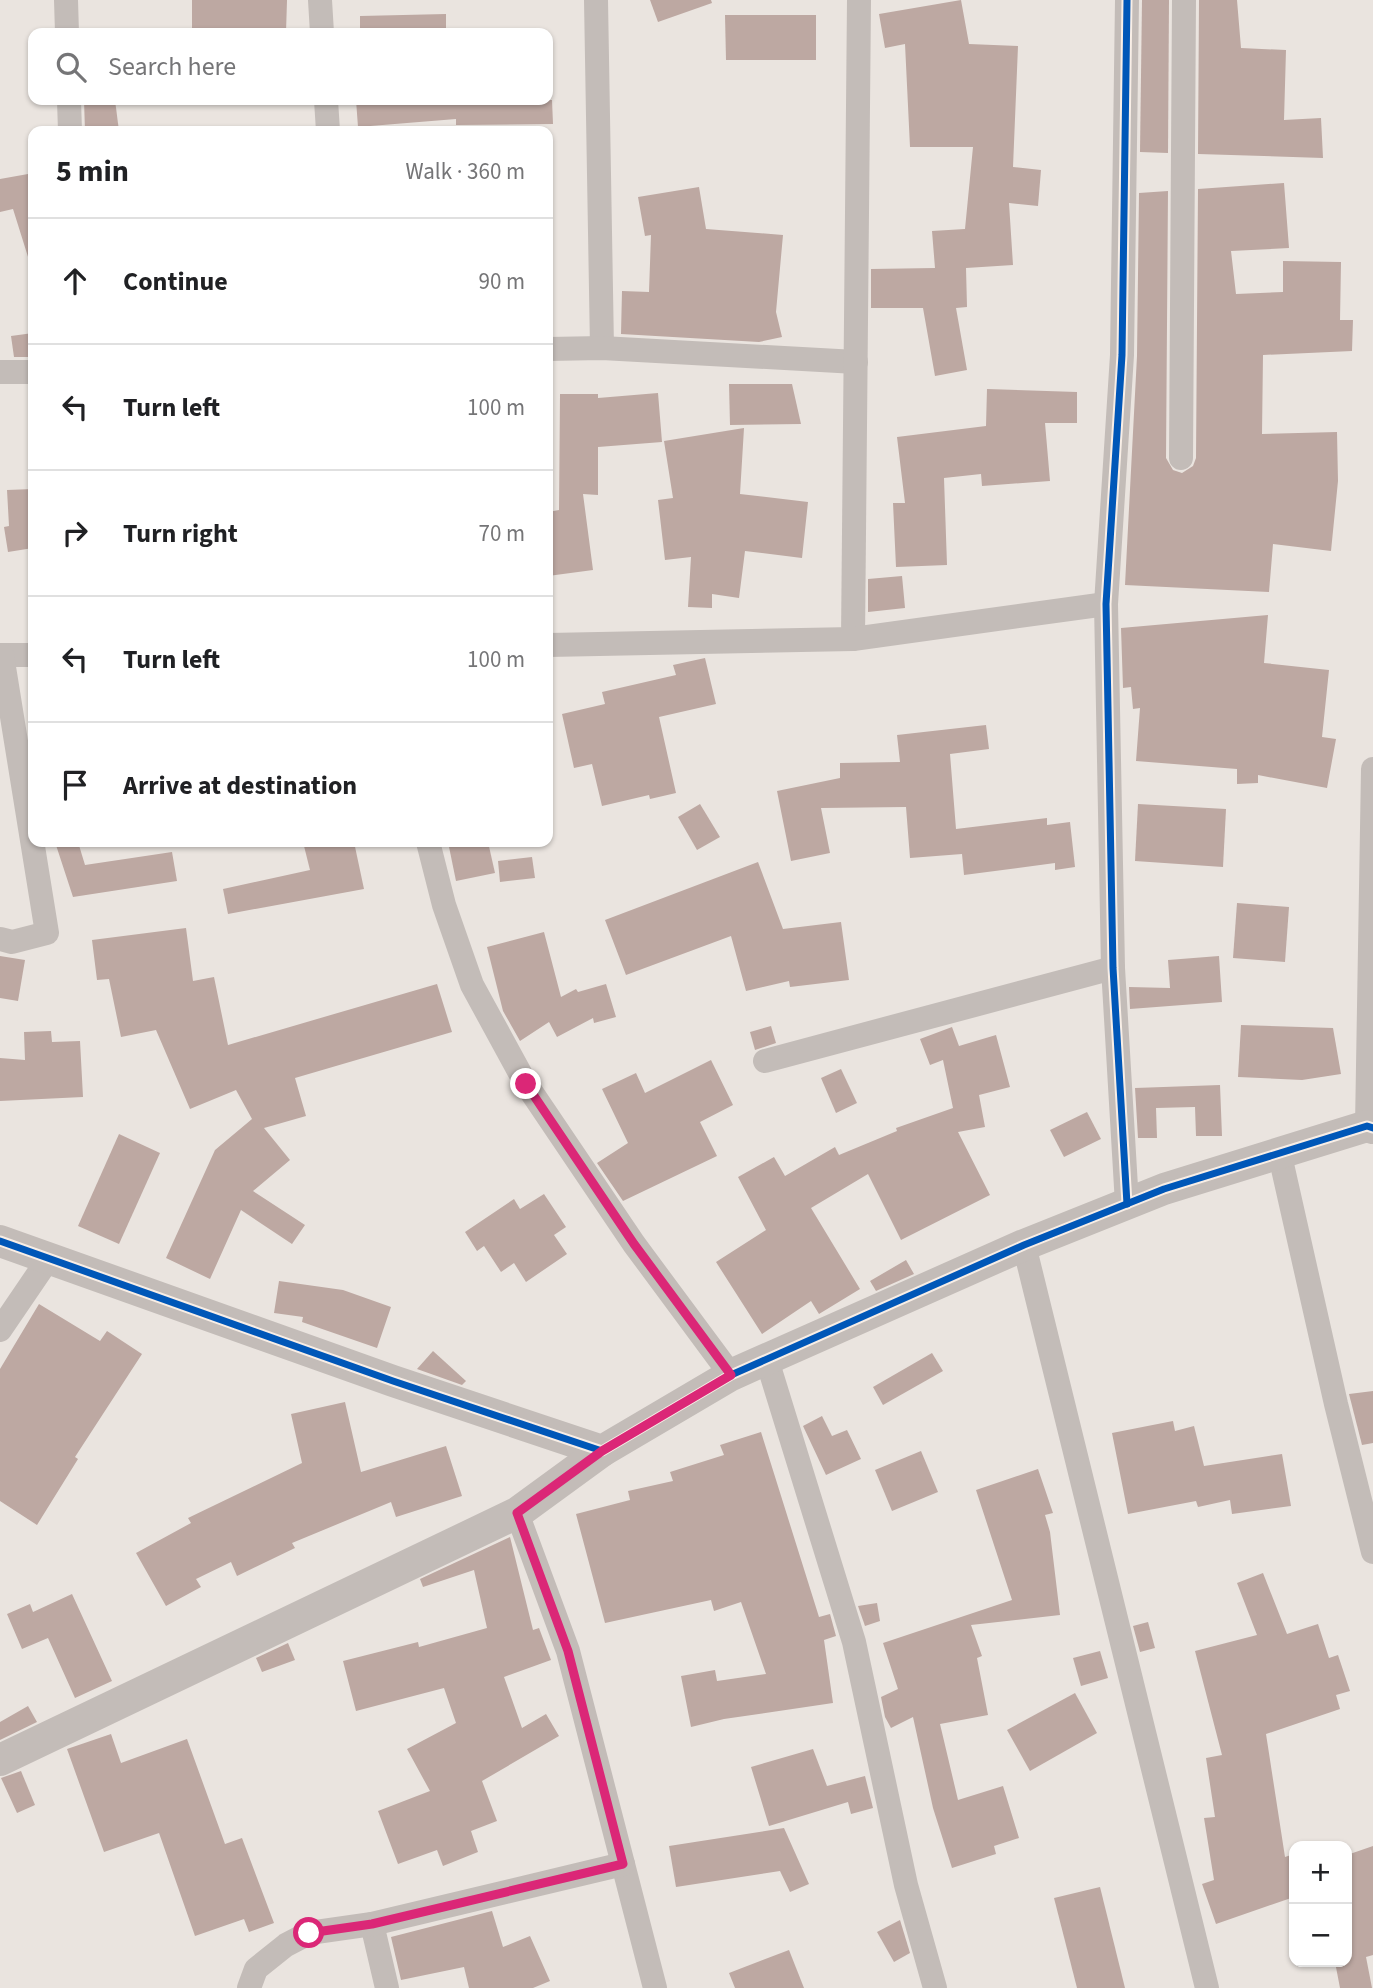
<!DOCTYPE html>
<html lang="en">
<head>
<meta charset="utf-8">
<style>
	:root { --surface:#fff; --page:#f6f6f6; --text:#202124; --muted:#757577; --line:#e0e0e0 }
	body { margin:0; font-family:"Source Sans 3",sans-serif; background:var(--page); color:var(--text) }
	.controls { position:absolute; right:21px; bottom:21px; display:grid; overflow:hidden; border-radius:14px; box-shadow:0 2px 5px #0004 }
	.controls button { width:63px; height:63px; display:grid; place-items:center; padding:0; border:0; border-bottom:2px solid var(--line); background:var(--surface); color:var(--text); font:35px sans-serif }
	.stop { position:absolute; width:21px; height:21px; margin:-16px; border:5px solid #db2777; border-radius:50%; background:#fff }
	.stop.end { background:#db2777; border-color:#fff; box-shadow:0 2px 7px #0008 }
	.list { margin:0; padding:0; list-style:none }
	h2 { display:flex; justify-content:space-between; align-items:center; height:91px; margin:0; padding:0 28px; font-size:30px }
	h2 small { font-size:23px; font-weight:400; color:var(--muted) }
	.list li { display:grid; grid-template-columns:46px 1fr auto; gap:21px; align-items:center; box-sizing:border-box; height:126px; padding:0 28px; border-top:2px solid var(--line) }
	.list b { display:block; font-size:26px; white-space:nowrap }
	.list em { font-size:23px; font-style:normal; color:var(--muted) }
	.icon { flex:none; width:38px; height:38px; fill:none; stroke:currentColor; stroke-width:2; stroke-linecap:round; stroke-linejoin:round }
	.map { position:relative; flex:none; width:1373px; height:1988px; overflow:hidden }
	.search { position:absolute; background:var(--surface); box-shadow:0 2px 5px #0004; left:28px; top:28px; width:525px; height:77px; display:flex; align-items:center; gap:18px; box-sizing:border-box; padding:0 24px; border-radius:14px; color:var(--muted); font-size:26px }
	.panel { position:absolute; background:var(--surface); box-shadow:0 2px 5px #0004; left:28px; top:126px; width:525px; height:721px; border-radius:14px }
	.map>svg:first-child { display:block }
	.building { fill:#bda8a2 }
	.lines { fill:none; stroke-linecap:round; stroke-linejoin:round }
	.minor { stroke:#c3bcb8; stroke-width:24 }
	.tertiary { stroke:#c3bcb8; stroke-width:32 }
	.cycleway-casing { stroke:#f8eee6; stroke-width:11 }
	.cycleway { stroke:#0057b8; stroke-width:7 }
	.route { stroke:#db2777; stroke-width:9 }
</style>
</head>
<body>
<div class="map">
<svg width="1373" height="1988" viewBox="0 0 1373 1988">
	<rect width="100%" height="100%" fill="#eae4df"/>
	<g class="building">
		<polygon points="192,0 287,0 286,33 192,33"/>
		<polygon points="650,0 711,0 712,3 658,22"/>
		<polygon points="961,0 969,44 1018,46 1013,167 1041,170 1038,206 1009,203 1013,265 966,268 967,307 956,308 967,370 935,376 923,308 871,308 871,269 935,268 932,231 965,229 973,147 910,147 905,44 885,48 879,14"/>
		<polygon points="1142,0 1169,0 1168,153 1140,152"/>
		<polygon points="1199,0 1237,0 1241,48 1286,50 1284,120 1321,118 1323,158 1198,154"/>
		<polygon points="446,14 446,33 360,33 360,16"/>
		<polygon points="725,15 816,15 816,60 726,60"/>
		<polygon points="84,100 115,100 119,131 85,131"/>
		<polygon points="356,100 552,100 553,124 456,125 456,119 358,127"/>
		<polygon points="28,174 33,205 33,260 29,260 13,209 0,212 0,179"/>
		<polygon points="1284,183 1289,248 1231,251 1236,294 1283,292 1283,261 1341,262 1340,320 1353,320 1352,351 1263,355 1262,434 1337,432 1338,481 1331,551 1273,544 1269,592 1125,585 1137,356 1139,193 1168,191 1166,458 1173,470 1182,473 1193,466 1196,458 1198,189"/>
		<polygon points="699,187 706,229 783,235 776,312 782,337 759,342 621,334 622,291 649,292 651,235 645,236 638,197"/>
		<polygon points="33,333 33,357 14,357 11,336"/>
		<polygon points="729,384 792,384 801,424 730,425"/>
		<polygon points="987,389 1077,392 1077,423 1045,423 1050,481 982,486 981,474 944,478 947,565 896,567 893,503 905,503 897,437 986,426"/>
		<polygon points="658,393 662,442 598,447 598,495 583,494 593,570 548,576 548,512 559,510 560,394 598,394 598,398"/>
		<polygon points="744,428 740,494 808,502 802,558 745,551 739,598 712,594 712,608 688,607 691,557 665,560 658,500 673,498 664,441"/>
		<polygon points="33,489 33,548 8,552 4,527 9,526 7,490"/>
		<polygon points="902,576 905,608 868,612 868,579"/>
		<polygon points="1268,615 1264,663 1329,670 1322,737 1336,739 1327,788 1258,775 1258,783 1237,784 1237,769 1136,761 1140,708 1133,709 1131,687 1123,688 1121,628"/>
		<polygon points="705,658 716,704 659,717 676,793 650,799 649,795 602,806 592,764 574,768 562,714 605,704 602,692 676,675 673,665"/>
		<polygon points="986,725 989,749 950,754 956,829 1047,818 1047,825 1070,822 1075,867 1055,870 1055,863 964,875 962,854 910,858 906,807 821,808 830,853 791,861 777,791 840,778 840,763 900,762 897,735"/>
		<polygon points="700,804 720,837 697,850 678,817"/>
		<polygon points="1138,804 1226,809 1223,867 1135,861"/>
		<polygon points="55,842 78,842 85,865 172,852 177,881 73,897"/>
		<polygon points="303,842 354,842 364,889 228,914 223,889 310,870"/>
		<polygon points="448,842 488,842 495,873 456,881"/>
		<polygon points="532,857 535,878 500,882 498,861"/>
		<polygon points="758,862 783,929 841,922 849,980 790,987 789,981 746,991 731,936 626,975 605,920"/>
		<polygon points="1237,903 1289,907 1285,962 1233,958"/>
		<polygon points="186,928 193,981 214,977 228,1045 437,984 452,1032 295,1078 306,1116 264,1128 290,1160 253,1191 305,1225 292,1244 241,1210 210,1279 166,1258 215,1150 252,1119 236,1090 190,1109 156,1030 121,1037 109,979 97,980 92,940"/>
		<polygon points="544,932 561,997 576,989 578,992 606,984 616,1017 594,1023 593,1018 557,1037 549,1022 520,1041 503,1011 487,947"/>
		<polygon points="0,956 25,960 18,1001 0,998"/>
		<polygon points="1219,956 1222,1002 1130,1009 1129,987 1170,988 1168,960"/>
		<polygon points="1241,1025 1333,1028 1341,1074 1302,1080 1238,1077"/>
		<polygon points="771,1026 776,1043 755,1050 750,1032"/>
		<polygon points="952,1027 959,1046 996,1035 1010,1087 979,1095 985,1127 958,1132 990,1195 901,1240 868,1174 811,1208 860,1289 819,1314 811,1301 762,1334 716,1262 766,1230 738,1177 774,1157 785,1176 835,1147 839,1155 897,1131 896,1128 953,1108 943,1060 930,1065 920,1039"/>
		<polygon points="51,1031 52,1042 80,1041 83,1097 0,1101 0,1058 25,1060 24,1032"/>
		<polygon points="711,1060 733,1105 700,1122 717,1156 623,1201 597,1163 628,1143 602,1089 636,1073 645,1093"/>
		<polygon points="841,1069 857,1103 836,1113 821,1078"/>
		<polygon points="1220,1085 1222,1136 1196,1136 1195,1107 1156,1108 1157,1138 1138,1138 1135,1088"/>
		<polygon points="1087,1112 1101,1139 1064,1157 1050,1130"/>
		<polygon points="119,1134 160,1153 119,1244 78,1226"/>
		<polygon points="544,1194 566,1227 554,1235 567,1254 526,1282 514,1263 501,1272 484,1246 477,1251 465,1232 514,1199 520,1209"/>
		<polygon points="906,1260 914,1274 876,1291 870,1281"/>
		<polygon points="279,1281 343,1290 391,1307 377,1348 302,1322 303,1317 274,1313"/>
		<polygon points="39,1304 100,1341 107,1331 142,1354 75,1457 78,1459 37,1525 0,1501 0,1369"/>
		<polygon points="433,1351 466,1381 462,1385 417,1369"/>
		<polygon points="932,1353 943,1371 883,1405 873,1387"/>
		<polygon points="1373,1391 1373,1443 1362,1445 1349,1394"/>
		<polygon points="345,1402 361,1472 446,1446 462,1496 396,1517 391,1502 292,1543 295,1548 237,1576 231,1562 196,1579 201,1587 166,1606 136,1553 191,1523 188,1518 302,1463 291,1414"/>
		<polygon points="822,1416 832,1436 847,1430 861,1459 826,1475 803,1426"/>
		<polygon points="1173,1421 1175,1431 1194,1426 1204,1466 1282,1454 1291,1506 1232,1514 1230,1500 1198,1507 1196,1501 1128,1514 1112,1433"/>
		<polygon points="761,1432 819,1617 830,1614 836,1636 824,1640 833,1703 724,1719 691,1727 681,1676 715,1670 717,1681 766,1674 741,1602 714,1611 711,1600 605,1623 576,1514 630,1500 628,1491 673,1481 670,1472 724,1455 720,1445"/>
		<polygon points="921,1451 938,1492 892,1511 875,1470"/>
		<polygon points="1038,1469 1053,1513 1045,1515 1050,1532 1060,1615 971,1625 982,1656 977,1658 988,1715 940,1724 958,1800 1003,1786 1019,1838 994,1846 996,1854 952,1868 933,1808 913,1717 891,1728 885,1717 881,1697 898,1689 883,1643 1012,1600 976,1490"/>
		<polygon points="510,1537 533,1630 539,1628 551,1660 504,1677 522,1728 546,1714 559,1736 482,1781 497,1821 471,1831 478,1852 443,1866 437,1850 398,1864 378,1811 430,1791 407,1749 456,1723 444,1688 356,1711 343,1661 418,1642 419,1647 487,1628 474,1570 423,1587 420,1579"/>
		<polygon points="1263,1573 1287,1634 1318,1624 1329,1658 1338,1655 1350,1691 1336,1695 1340,1709 1266,1734 1285,1857 1294,1854 1294,1897 1216,1924 1202,1884 1214,1880 1204,1818 1215,1817 1206,1758 1222,1755 1195,1651 1257,1635 1237,1583"/>
		<polygon points="72,1594 112,1681 75,1698 48,1638 22,1649 7,1614 30,1604 33,1612"/>
		<polygon points="877,1603 880,1621 865,1626 858,1606"/>
		<polygon points="1148,1622 1155,1648 1140,1652 1133,1626"/>
		<polygon points="288,1643 295,1660 262,1672 256,1658"/>
		<polygon points="1100,1651 1108,1678 1081,1686 1073,1658"/>
		<polygon points="1075,1693 1097,1733 1030,1771 1007,1730"/>
		<polygon points="28,1706 37,1722 0,1740 0,1722"/>
		<polygon points="111,1734 121,1763 187,1739 225,1844 242,1838 274,1923 249,1932 244,1919 195,1936 159,1833 104,1852 67,1749"/>
		<polygon points="813,1749 827,1786 865,1776 873,1808 851,1814 848,1802 769,1826 751,1767"/>
		<polygon points="21,1771 35,1805 17,1813 1,1778"/>
		<polygon points="784,1828 809,1884 790,1892 780,1871 676,1887 669,1846"/>
		<polygon points="1373,1846 1373,1955 1366,1957 1372,1988 1340,1988 1335,1962 1347,1962 1347,1855"/>
		<polygon points="1100,1887 1125,1988 1077,1988 1054,1898"/>
		<polygon points="492,1911 503,1947 530,1936 550,1981 533,1988 469,1988 464,1967 401,1980 391,1937"/>
		<polygon points="900,1920 910,1953 894,1962 877,1932"/>
		<polygon points="789,1950 804,1988 735,1988 729,1973"/>
	</g>
	<g class="lines">
		<g class="minor">
			<polyline points="66,0 67,33"/>
			<polyline points="320,0 322,33"/>
			<polyline points="596,0 602,348"/>
			<polyline points="1127,0 1122,355 1106,604 1113,968 1127,1204"/>
			<polyline points="69,100 70,131"/>
			<polyline points="326,100 328,131"/>
			<polyline points="548,349 602,348 856,362"/>
			<polyline points="0,372 33,372"/>
			<polyline points="1181,458 1184,0"/>
			<polyline points="853,639 859,0"/>
			<polyline points="548,645 853,639 1106,604"/>
			<polyline points="0,655 33,655"/>
			<polyline points="428,842 444,905 472,985 526,1084 634,1244 731,1375"/>
			<polyline points="0,939 12,942 47,933 2,655"/>
			<polyline points="765,1061 1113,968"/>
			<polyline points="1367,1126 1373,769"/>
			<polyline points="1279,1151 1336,1404 1373,1552"/>
			<polyline points="1024,1245 1207,1988"/>
			<polyline points="0,1330 47,1261"/>
			<polyline points="767,1360 854,1642 906,1885 935,1988"/>
			<polyline points="517,1513 568,1651 655,1988"/>
			<polyline points="372,1924 387,1988"/>
			<polyline points="249,1988 256,1969 286,1945 309,1933 372,1924 623,1864"/>
		</g>
		<g class="tertiary">
			<polyline points="0,1241 393,1381 602,1451 731,1375 1024,1245 1164,1189 1367,1126 1373,1128"/>
			<polyline points="0,1760 517,1513 602,1451"/>
		</g>
		<defs>
			<g id="cycleway">
				<polyline points="1127,0 1122,355 1106,604 1113,968 1127,1204"/>
				<polyline points="0,1241 393,1381 602,1451 731,1375 1024,1245 1164,1189 1367,1126 1373,1128"/>
			</g>
		</defs>
		<use href="#cycleway" class="cycleway-casing"/>
		<use href="#cycleway" class="cycleway"/>
	</g>
	<g class="lines">
		<polyline class="route" points="309,1933 372,1924 623,1864 568,1651 517,1513 602,1451 731,1375 634,1244 526,1084"/>
	</g>
</svg>
<div class="controls">
<button>+</button>
<button>−</button>
</div>
<div class="stop" style="left:309px;top:1933px"></div>
<div class="stop end" style="left:526px;top:1084px"></div>
<div class="search"><svg class="icon" aria-label="search" viewBox="0 0 24 24"><circle cx="10" cy="10" r="6"/><path d="M15 15l6 6"/></svg>Search here</div>
<section class="panel">
<h2>5 min<small>Walk · 360 m</small></h2>
<ul class="list">
<li><svg class="icon" aria-label="ahead" viewBox="0 0 24 24"><path d="M12 20V5M6 11l6-6 6 6"/></svg><div><b>Continue</b></div><em>90 m</em></li>
<li><svg class="icon" aria-label="left" viewBox="0 0 24 24"><path d="M17 20v-9H6M10 6l-5 5 5 5"/></svg><div><b>Turn left</b></div><em>100 m</em></li>
<li><svg class="icon" aria-label="right" viewBox="0 0 24 24"><path d="M7 20v-9h11M14 6l5 5-5 5"/></svg><div><b>Turn right</b></div><em>70 m</em></li>
<li><svg class="icon" aria-label="left" viewBox="0 0 24 24"><path d="M17 20v-9H6M10 6l-5 5 5 5"/></svg><div><b>Turn left</b></div><em>100 m</em></li>
<li><svg class="icon" aria-label="arrive" viewBox="0 0 24 24"><path d="M6 21V4h12l-3 4 3 4H6"/></svg><div><b>Arrive at destination</b></div></li>
</ul>
</section>
</div>
</body>
</html>
